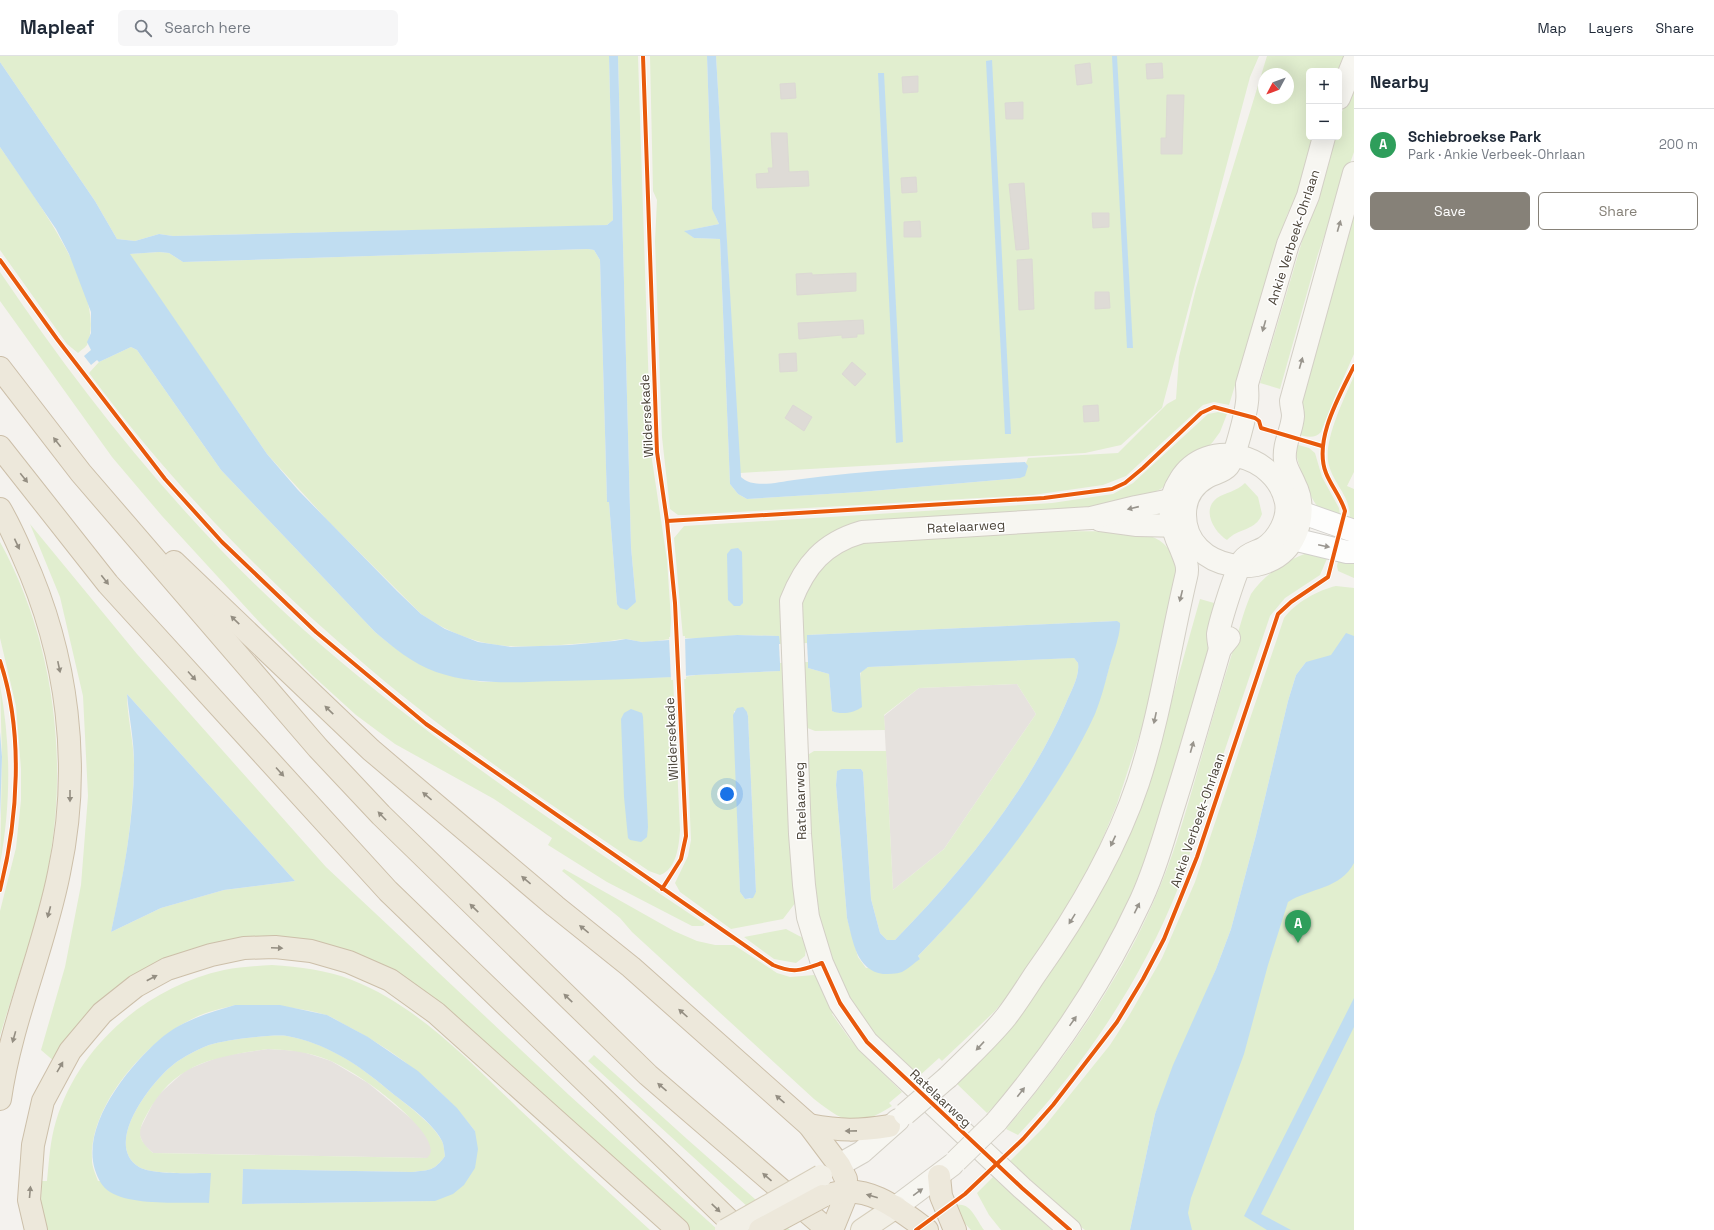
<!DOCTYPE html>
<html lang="en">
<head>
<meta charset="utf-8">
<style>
	:root { --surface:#fff; --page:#f6f6f7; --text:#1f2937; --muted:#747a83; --line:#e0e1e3; --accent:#868178 }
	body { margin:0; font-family:"Space Grotesk",sans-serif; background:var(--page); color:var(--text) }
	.controls { position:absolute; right:12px; top:12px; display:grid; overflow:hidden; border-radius:6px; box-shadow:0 4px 16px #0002 }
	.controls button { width:36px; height:36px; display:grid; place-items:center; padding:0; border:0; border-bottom:1px solid var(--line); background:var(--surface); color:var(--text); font:20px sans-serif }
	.compass { position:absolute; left:1258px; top:12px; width:36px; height:36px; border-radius:50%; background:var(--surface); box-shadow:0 4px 16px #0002; rotate:229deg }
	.you { position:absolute; left:727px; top:738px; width:14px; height:14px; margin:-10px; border:3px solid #fff; border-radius:50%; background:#1a73e8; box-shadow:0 0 0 6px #1a73e833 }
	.badge { display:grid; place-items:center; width:26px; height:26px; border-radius:50%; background:var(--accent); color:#fff; font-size:13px; font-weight:700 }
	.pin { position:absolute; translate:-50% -33px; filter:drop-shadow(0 1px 2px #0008) }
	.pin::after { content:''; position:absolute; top:21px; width:14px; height:12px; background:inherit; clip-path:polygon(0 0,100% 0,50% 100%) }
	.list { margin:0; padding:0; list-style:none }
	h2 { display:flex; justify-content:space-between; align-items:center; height:52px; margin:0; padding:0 16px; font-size:17px }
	h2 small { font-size:13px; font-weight:400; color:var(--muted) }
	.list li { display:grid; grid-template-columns:26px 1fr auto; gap:12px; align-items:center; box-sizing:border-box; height:72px; padding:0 16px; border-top:1px solid var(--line) }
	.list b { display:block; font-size:15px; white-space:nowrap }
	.list p { margin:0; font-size:13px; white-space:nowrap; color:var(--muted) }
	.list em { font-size:13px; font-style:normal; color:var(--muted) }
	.actions { display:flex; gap:8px; padding:12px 16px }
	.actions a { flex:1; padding:9px 0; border:1px solid var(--accent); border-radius:6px; text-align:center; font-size:14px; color:var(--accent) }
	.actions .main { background:var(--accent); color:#fff }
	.icon { flex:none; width:22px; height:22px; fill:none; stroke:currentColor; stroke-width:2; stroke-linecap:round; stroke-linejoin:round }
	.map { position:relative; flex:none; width:1354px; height:1174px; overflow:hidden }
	header { display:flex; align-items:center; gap:24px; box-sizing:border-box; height:56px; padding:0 20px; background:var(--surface); border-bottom:1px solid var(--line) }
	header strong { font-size:19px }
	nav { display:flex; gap:22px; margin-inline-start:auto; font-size:14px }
	.search { width:280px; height:36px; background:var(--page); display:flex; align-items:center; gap:10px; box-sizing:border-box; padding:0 14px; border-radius:6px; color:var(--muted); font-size:15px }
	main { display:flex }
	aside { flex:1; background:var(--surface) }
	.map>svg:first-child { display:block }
	.industrial { fill:#e6e2de }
	.green { fill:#e1eecf; fill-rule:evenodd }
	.water { fill:#c0ddf1 }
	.pier { fill:#f4f2ee }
	.building { fill:#dedbd6; stroke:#dcd9d4 }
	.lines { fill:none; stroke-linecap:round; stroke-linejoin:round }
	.street-casing { stroke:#d2d0cb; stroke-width:24 }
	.secondary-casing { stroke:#d3cfc5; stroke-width:24 }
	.primary-casing { stroke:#d6cebb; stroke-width:24 }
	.highway-casing { stroke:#ccbfa9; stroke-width:24 }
	.street { stroke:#fdfdfc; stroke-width:22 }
	.secondary { stroke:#f7f6f1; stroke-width:22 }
	.primary { stroke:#f2efe6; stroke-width:22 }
	.highway { stroke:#ede8db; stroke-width:22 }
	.secondary-bridge-casing { stroke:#d3cfc5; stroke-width:24; stroke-linecap:butt }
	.primary-bridge-casing { stroke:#d6cebb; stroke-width:24; stroke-linecap:butt }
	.highway-bridge-casing { stroke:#ccbfa9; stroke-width:24; stroke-linecap:butt }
	.secondary-bridge { stroke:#f7f6f1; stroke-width:22 }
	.primary-bridge { stroke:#f2efe6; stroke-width:22 }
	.highway-bridge { stroke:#ede8db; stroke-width:22 }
	.cycleway-casing { stroke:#fff; stroke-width:6 }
	.cycleway { stroke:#e8590c; stroke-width:4 }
	.oneway { fill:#98948c }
	.oneway2 { fill:#948e82 }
	.oneway3 { fill:#9b9791 }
	.labels { text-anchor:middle; stroke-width:3; stroke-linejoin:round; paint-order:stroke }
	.street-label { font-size:13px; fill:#4b4439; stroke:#fff }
</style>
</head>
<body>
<header>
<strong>Mapleaf</strong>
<div class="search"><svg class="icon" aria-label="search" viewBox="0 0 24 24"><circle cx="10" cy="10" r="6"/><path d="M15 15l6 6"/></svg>Search here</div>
<nav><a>Map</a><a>Layers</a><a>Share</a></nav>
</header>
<main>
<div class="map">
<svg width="1354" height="1174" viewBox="0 0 1354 1174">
	<rect width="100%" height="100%" fill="#f4f2ee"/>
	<g class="industrial">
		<polygon points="1017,628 1036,658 944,793 893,834 884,660 919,632"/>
		<polygon points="268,993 300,995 331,1005 368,1027 419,1069 431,1086 432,1095 431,1100 428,1102 153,1097 144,1089 140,1080 140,1073 156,1041 186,1014 221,1000"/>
	</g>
	<g class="green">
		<polygon points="0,0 609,0 613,164 607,169 593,170 173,180 159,178 135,185 117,183 95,145 0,6"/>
		<path d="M618,0H638L651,397L667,504L671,563L670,583C661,584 652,586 643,586C637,586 631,583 625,583C617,583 609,586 601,586C528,590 486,602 421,558L330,467L267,398L129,198L159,196L169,197L183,206L588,193L594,194L600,204L607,446H609L617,548L636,546L631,491Z"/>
		<path d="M650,0H707L712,152L719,168L685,175L694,182L720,183L730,428L738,438L747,443L860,436L1020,422L1028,402L1118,397L1167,348L1176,343L1179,301L1196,232L1267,0H1351L1339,15H1309V81H1317L1298,137L1287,159L1229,349L1214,346L1203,349L1126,420L1103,429L1033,439L685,459H678L670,453L662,381L655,185L657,144L653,135ZM1264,18H1288V42H1264Z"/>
		<polygon points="716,0 1259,0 1250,21 1162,352 1121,389 1085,397 740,417"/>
		<polygon points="1354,24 1354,96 1318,198 1280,333 1260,327 1333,81 1339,81 1339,64"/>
		<path d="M0,91C29,134 109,237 87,289C86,291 80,295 78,297L67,288L0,194Z"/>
		<path d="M1354,142V298L1334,343L1321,376C1314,384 1305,380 1295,378L1316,282Z"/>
		<path d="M0,216C91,351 196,481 320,588C440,692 573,779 705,868L703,870H692L607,826L548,789L552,782L494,743L395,688L356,659L312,619L262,569L162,460L112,401L0,245Z"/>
		<path d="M131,291L137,294L221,414L375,576C409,605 438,620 483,626L673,621L680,774C679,789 677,813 660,819L649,815C554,750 457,687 370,613C265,525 170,426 89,317L99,306Z"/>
		<path d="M1354,320V416L1347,430L1354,433V469L1349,467C1354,441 1332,429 1328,405C1325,381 1344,343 1354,320Z"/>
		<polygon points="1218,356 1227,358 1220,376 1212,387 1161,433 1138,443 1071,454 824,485 784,588 779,588 778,580 737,579 707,583 683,582 674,482 684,470 1052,447 1113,438 1133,427 1208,358"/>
		<path d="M1295,388L1309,392L1315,397L1322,421L1339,452L1340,459C1335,457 1327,457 1322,454C1310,448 1295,402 1295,388Z"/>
		<path d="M1245,427L1258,441L1262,458C1256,475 1238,472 1227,484C1214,476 1201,454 1217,442C1226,436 1236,436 1245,427Z"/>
		<path d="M30,468L137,598L326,811L569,1039L718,1174H687L357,900H183L55,1006L41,994L65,911L81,829L88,740L83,640L60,541ZM127,638L295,825L224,834L161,852L111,876C124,820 133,766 134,709C134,685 127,662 127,638Z"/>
		<path d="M1047,475C1071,476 1137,473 1155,482C1170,489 1177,505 1176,520L1149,650L1117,748L1095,801L1064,859L1020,924L995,955L942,1005L939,1002L917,1022L860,963L835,919L814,848L806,700L814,695H886L893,834L944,793L1036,658L1017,628L919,632L884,659L885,674L815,675L805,671L802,606L808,605V612L829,618L832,655L842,657L860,622L861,615L868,611L1070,602H1074L1078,607C1080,620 1071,635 1066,647C1029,734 961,817 895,884H887L880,877L871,843L863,716L861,713L837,715L836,729L847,862L858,901L866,912L920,903L918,900C947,871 972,840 997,808C1054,736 1109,659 1117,565L807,579V587H802L801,555L802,545L811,525L827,505L846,492L868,485Z"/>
		<path d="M0,486C52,580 68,697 50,802C40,863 17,921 0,980V855L16,792L21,744V713L16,650L0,582Z"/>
		<path d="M1308,497L1329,498L1320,519L1285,542L1270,560L1179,830C1142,923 1087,1006 1018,1079L1006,1073C1079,986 1142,893 1177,784C1196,724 1211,664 1230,604C1237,582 1242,559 1251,538C1263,520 1287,503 1308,497Z"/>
		<polygon points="1339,501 1354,504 1354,522 1338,515 1337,510"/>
		<path d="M1336,530L1354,532V1174H1153L1306,606L1296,619L1288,645L1256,779L1231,873L1216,913L1155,1058L1130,1174H1085L1059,1154L1009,1106L1044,1071L1110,989L1130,958L1162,902L1195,826L1284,562C1295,547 1318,534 1336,530Z"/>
		<polygon points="1200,543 1221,549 1167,747 1130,845 1074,949 1003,1042 987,1057 956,1027 1027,950 1055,910 1098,841 1168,657"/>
		<path d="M780,607H785L796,846L783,863L731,873L680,836L675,827L688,800L691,784L684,621L696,619L780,615ZM734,655L747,656L748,660L756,836L750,843H745L740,836Z"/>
		<path d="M0,629C11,690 11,748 0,808L2,701Z"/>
		<path d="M564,813L674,875L697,885L715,889H734L777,917L790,921L814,919L817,921L835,955L832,958L849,982L866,1001L902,1036L889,1047L892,1050C856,1073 846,1068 814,1043L632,876L620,862L562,815Z"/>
		<polygon points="786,873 803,882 806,892 805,900 796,907 774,903 744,881"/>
		<path d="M272,909C300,911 327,914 352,924C418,950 469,1005 519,1053C562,1093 606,1134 650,1174H47L41,1147L42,1125H47C49,1105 50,1085 56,1065C79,989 147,931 224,914C240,911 256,910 272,909ZM235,949C266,949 296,950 326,959C335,962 344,969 353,973C401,999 442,1032 475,1075L435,1145L242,1148L243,1113L412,1116C430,1114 434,1115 445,1100C444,1095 444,1089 442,1085C432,1066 404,1047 387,1033C358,1008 326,987 287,980C272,978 224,984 209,989C198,993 183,1001 174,1008C152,1025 102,1088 139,1111C152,1119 194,1117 211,1117L98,1125C96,1119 92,1111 92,1104C89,1050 146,985 192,963C205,956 221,953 235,949ZM268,993C290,994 310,996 331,1005C343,1011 357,1019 368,1027C382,1036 447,1086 427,1102L153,1097C137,1083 137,1076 147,1058C175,1006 215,1001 268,993Z"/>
		<polygon points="594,999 687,1083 790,1174 773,1174 588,1005"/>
		<polygon points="993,1121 1052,1174 1001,1174 989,1159 977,1137"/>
		<path d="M958,1149C971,1147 977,1165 984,1174H971L956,1158L955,1153Z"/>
	</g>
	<g class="water">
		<path d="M609,0H618L631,491L636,546L627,554L620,552L617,548L609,446H607L600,204L594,194L588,193L183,206L169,197L159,196L130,198L267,398L298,434L397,535L421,558L445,573L478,586L511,591L569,589L614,585L626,583L642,586L737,579L779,580L780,588L807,587V579L1117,565L1120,567C1121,575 1114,597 1111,605C1106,623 1102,641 1095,658C1075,702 1047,743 1019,782C988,824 955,863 918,900L920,903C914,907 908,913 902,916C896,918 889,918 883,918C856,914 853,885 847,862L836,729L837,715L842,713H861L863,716L871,843L880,877L887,884H895C961,817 1029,734 1066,647C1071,635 1080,620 1078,607L1074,602L868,611L860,617L862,651C855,657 840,659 832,655L829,618L808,612V606L780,607V615L696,619L673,621C636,623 598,624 560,625C518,626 477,630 436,616C413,608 393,591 375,576L221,414L137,294L131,291L99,306L97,304L91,309L84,300L91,294L87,286L91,277V256L69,198L56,173L0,91V6L95,145L117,183L135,185L159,178L173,180L607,169L613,164Z"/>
		<path d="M707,0H716L741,421C753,433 779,426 794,424C871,414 948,410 1025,406L1028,410L1025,420L1020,422L860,436L747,443L738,438L730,428L720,183L694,182L684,175L719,168L712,153Z"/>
		<polygon points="1112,0 1117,0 1133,292 1127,292"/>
		<polygon points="992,4 1011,378 1005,378 986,5"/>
		<polygon points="878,17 884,17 903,386 896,387"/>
		<polygon points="738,492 742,496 743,547 740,550 734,550 728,544 727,498 731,493"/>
		<path d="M1346,577L1354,580V807C1341,833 1310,832 1288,846L1268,909L1244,998L1191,1142L1188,1157L1192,1174H1130L1155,1058L1173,1009L1216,913L1231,873L1256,779L1288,645L1296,619L1306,606L1331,599Z"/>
		<path d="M127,638L295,825L224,834L161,852L111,876C123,821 134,765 134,707C134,684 129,661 127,638Z"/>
		<polygon points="743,651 747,656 748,660 756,836 753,842 745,843 740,836 733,659 737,652"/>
		<polygon points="631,653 642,657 643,661 648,771 647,781 641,786 630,784 628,782 624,741 621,663 624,657"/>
		<polygon points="0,676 2,701 0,763"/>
		<polygon points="1354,942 1354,971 1261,1158 1291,1174 1267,1174 1244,1160"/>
		<path d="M235,949H280L327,959L368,981L418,1015L457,1052L475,1075L478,1093L475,1112L464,1129L453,1138L435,1145L242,1148L243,1113L412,1116C430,1114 434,1115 445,1100C444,1095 444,1089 442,1085C431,1064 405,1048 387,1033C358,1008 325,987 287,980C272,978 224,984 209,989C198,993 183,1001 174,1008C152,1025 102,1088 139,1111C152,1119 194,1117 211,1117L209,1147C182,1146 132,1150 110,1136C102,1131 98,1123 95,1114C81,1070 127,1012 159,984C180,965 208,957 235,949Z"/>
	</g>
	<g class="pier">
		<polygon points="685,580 686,623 671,624 669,581"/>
		<polygon points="807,587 808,606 780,607 779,588"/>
	</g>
	<g class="building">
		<polygon points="1090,7 1092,27 1077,29 1075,9"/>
		<polygon points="1162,7 1163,22 1147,23 1146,8"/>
		<polygon points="918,20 918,36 903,37 902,21"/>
		<polygon points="795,27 796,42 781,43 780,28"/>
		<polygon points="1167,39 1184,39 1182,98 1161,98 1161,82 1166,82"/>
		<polygon points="1023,46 1023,63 1006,63 1005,47"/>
		<polygon points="771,77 787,77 789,116 808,115 809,130 757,132 756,118 769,117 768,112 773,112"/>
		<polygon points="916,121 917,136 902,137 901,122"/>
		<polygon points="1024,127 1029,193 1016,194 1009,128"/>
		<polygon points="1092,157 1109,157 1109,171 1093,172"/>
		<polygon points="920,165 921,181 904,181 904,166"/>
		<polygon points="1032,203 1034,253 1019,254 1017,204"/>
		<polygon points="812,217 812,219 856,217 856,235 797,239 796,218"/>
		<polygon points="1095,236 1109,236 1110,252 1095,253"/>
		<polygon points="863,264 864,278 857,278 857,281 842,282 842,279 799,283 798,267"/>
		<polygon points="796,297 797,315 780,316 779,298"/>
		<polygon points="852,306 866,318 855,330 842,318"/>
		<polygon points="793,349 812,361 804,375 785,362"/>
		<polygon points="1098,349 1099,365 1084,366 1083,350"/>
	</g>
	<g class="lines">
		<defs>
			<g id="street">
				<polyline points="1300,456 1354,475"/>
				<polyline points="1293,483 1347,496 1354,496"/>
			</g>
			<g id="secondary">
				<polyline points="1339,42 1354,5"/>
				<path d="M1324,81L1308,140L1288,188L1247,328C1247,334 1248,340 1247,346C1246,357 1235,402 1228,410C1223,416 1214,417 1207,421C1193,429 1185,442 1185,458C1184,515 1273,530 1295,479C1302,464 1303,444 1295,429C1292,421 1286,413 1285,404C1283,388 1292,375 1293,360C1293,355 1291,349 1291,345L1354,117"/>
				<polyline points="1100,464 1137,469 1185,470"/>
				<path d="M948,1021C968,1001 989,982 1006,961C1016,948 1025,934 1034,920C1076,861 1115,796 1138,727C1160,660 1170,589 1186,521C1189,510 1185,504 1181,493C1170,470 1165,447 1180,424C1207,380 1276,398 1286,446C1289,463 1278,483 1264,492C1257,496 1248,497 1243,504C1236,513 1220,566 1218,578C1218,583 1219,588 1220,593"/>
				<path d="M996,1066C1054,998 1104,924 1141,844C1154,816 1163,785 1172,755C1189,702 1204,647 1220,593L1229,582"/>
				<polyline points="839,1109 862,1096 898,1064"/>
				<polyline points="896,1151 952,1109"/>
				<path d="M1070,1174L1022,1132L867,986L840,947L822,907L808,861L804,829L800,778L791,545C805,509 824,487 862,476L1091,462L1136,451L1171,444"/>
			</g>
			<polyline id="primary" points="862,1174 896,1151"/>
			<g id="highway">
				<polyline points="0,312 81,417 318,692 381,759 648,1019 828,1174"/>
				<polyline points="0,391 108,528 388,835 739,1174"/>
				<path d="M0,453C9,468 16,484 23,500C68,599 82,711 59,817C44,893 11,966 0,1043"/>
				<polyline points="174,506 371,694 555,850 631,911 809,1069 839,1109 846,1123 845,1142 832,1174"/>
				<path d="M809,1069C842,1075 857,1075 889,1070"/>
				<polyline points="939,1120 941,1140 955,1174"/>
				<path d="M832,1138C868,1127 900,1154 927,1174"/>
				<polyline points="36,1174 29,1144 33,1089 43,1045 70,995 102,957 136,930 167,913 211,899 244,892 275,891 311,895 349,906 390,924 436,957 678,1174"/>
			</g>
		</defs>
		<use href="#street" class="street-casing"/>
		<use href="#secondary" class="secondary-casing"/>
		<use href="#primary" class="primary-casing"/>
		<use href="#highway" class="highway-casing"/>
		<use href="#street" class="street"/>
		<use href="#secondary" class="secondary"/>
		<use href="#primary" class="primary"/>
		<use href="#highway" class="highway"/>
		<defs>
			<g id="secondary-bridge">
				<polyline points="905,1058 948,1021"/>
				<polyline points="956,1105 996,1066"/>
			</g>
			<polyline id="primary-bridge" points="726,1174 821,1120"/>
			<polyline id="highway-bridge" points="760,1174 823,1140"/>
		</defs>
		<use href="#secondary-bridge" class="secondary-bridge-casing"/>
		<use href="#primary-bridge" class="primary-bridge-casing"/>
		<use href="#highway-bridge" class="highway-bridge-casing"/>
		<use href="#secondary-bridge" class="secondary-bridge"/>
		<use href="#primary-bridge" class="primary-bridge"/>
		<use href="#highway-bridge" class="highway-bridge"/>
		<defs>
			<g id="cycleway">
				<polyline points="643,0 657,396 667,465 675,547 686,780 681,803 662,833"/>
				<path d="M0,204L57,283L165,423L222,486L316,576L426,668L773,909C794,918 802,914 822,907L840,947L867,986L1022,1132L1070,1174"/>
				<polyline points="667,465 1044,442 1112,433 1125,427 1143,412 1201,357 1214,351 1255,362 1259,365 1261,372 1322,390"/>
				<path d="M0,605C24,676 18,763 0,834"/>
				<path d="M916,1174L965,1138L1023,1083L1053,1049L1117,966L1143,923L1164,883L1197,801L1278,558L1291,546L1328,521L1345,455C1341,441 1331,430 1326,417C1313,384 1340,339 1354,310"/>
			</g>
		</defs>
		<use href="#cycleway" class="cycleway-casing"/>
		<use href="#cycleway" class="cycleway"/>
	</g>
	<defs><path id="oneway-solid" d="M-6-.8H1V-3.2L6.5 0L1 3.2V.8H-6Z"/></defs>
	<g class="oneway">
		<use href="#oneway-solid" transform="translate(1339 170) rotate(-74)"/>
		<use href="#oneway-solid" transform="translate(1264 270) rotate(106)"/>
		<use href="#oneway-solid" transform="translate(1301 307) rotate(-74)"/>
		<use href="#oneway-solid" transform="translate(1133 452) rotate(167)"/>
		<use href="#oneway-solid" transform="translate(1181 540) rotate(104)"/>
		<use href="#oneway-solid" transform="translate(1155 662) rotate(102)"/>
		<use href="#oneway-solid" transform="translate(1192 691) rotate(-74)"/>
		<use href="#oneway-solid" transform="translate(1113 785) rotate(115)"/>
		<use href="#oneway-solid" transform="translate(1137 852) rotate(-64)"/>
		<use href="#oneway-solid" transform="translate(1072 863) rotate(122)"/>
		<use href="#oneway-solid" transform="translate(1073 965) rotate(-55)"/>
		<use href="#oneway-solid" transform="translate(980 990) rotate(133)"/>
		<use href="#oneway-solid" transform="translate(1021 1036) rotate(-52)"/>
		<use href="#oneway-solid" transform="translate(918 1136) rotate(-36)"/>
	</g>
	<g class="oneway2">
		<use href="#oneway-solid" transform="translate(57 386) rotate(-128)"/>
		<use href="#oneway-solid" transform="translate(24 422) rotate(51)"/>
		<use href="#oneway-solid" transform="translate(17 488) rotate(65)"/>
		<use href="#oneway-solid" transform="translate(105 524) rotate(52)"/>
		<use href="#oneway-solid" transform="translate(235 564) rotate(-136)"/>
		<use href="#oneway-solid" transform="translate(59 611) rotate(78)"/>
		<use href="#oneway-solid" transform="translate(192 620) rotate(48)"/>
		<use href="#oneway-solid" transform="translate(329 654) rotate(-136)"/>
		<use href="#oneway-solid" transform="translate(280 716) rotate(48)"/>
		<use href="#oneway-solid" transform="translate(70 740) rotate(90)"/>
		<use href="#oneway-solid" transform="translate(427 740) rotate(-140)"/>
		<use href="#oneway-solid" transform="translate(382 760) rotate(-134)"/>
		<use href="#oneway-solid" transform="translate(526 824) rotate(-140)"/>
		<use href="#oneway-solid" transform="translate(474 852) rotate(-136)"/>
		<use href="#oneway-solid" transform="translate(49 856) rotate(105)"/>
		<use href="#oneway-solid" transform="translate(584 873) rotate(-141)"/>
		<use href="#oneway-solid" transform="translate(277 892) rotate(3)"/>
		<use href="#oneway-solid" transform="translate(152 922) rotate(-28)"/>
		<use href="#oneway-solid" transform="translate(568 942) rotate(-136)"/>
		<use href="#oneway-solid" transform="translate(683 957) rotate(-138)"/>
		<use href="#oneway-solid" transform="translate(14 981) rotate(106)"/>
		<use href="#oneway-solid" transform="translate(60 1011) rotate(-60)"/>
		<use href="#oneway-solid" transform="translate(662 1031) rotate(-139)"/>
		<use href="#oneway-solid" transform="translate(780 1043) rotate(-139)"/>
		<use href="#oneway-solid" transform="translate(851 1075) rotate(179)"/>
		<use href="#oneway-solid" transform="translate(767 1121) rotate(-139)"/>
		<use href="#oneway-solid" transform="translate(30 1136) rotate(-85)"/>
		<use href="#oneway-solid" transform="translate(872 1140) rotate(-164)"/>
		<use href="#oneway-solid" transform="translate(716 1152) rotate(44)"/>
	</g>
	<use class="oneway3" href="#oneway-solid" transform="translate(1324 490) rotate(12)"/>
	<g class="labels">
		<g class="street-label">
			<text transform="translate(1293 181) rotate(-72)" y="5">Ankie Verbeek-Ohrlaan</text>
			<text transform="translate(646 360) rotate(-93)" y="5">Wildersekade</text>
			<text transform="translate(966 470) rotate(-3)" y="5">Ratelaarweg</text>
			<text transform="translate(671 683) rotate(-93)" y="5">Wildersekade</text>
			<text transform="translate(800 745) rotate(-92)" y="5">Ratelaarweg</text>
			<text transform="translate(1197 764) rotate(-71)" y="5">Ankie Verbeek-Ohrlaan</text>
			<text transform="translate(941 1042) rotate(43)" y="5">Ratelaarweg</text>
		</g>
	</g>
</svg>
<div class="controls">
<button>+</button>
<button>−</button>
</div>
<svg class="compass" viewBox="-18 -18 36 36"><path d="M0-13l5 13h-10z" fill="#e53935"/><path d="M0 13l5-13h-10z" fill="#747a83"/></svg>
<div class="you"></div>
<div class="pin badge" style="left:1298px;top:887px;background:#2e9e5b">A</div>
</div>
<aside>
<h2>Nearby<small></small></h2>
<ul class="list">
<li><span class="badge" style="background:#2e9e5b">A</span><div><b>Schiebroekse Park</b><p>Park · Ankie Verbeek-Ohrlaan</p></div><em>200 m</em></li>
</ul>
<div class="actions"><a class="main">Save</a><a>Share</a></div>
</aside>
</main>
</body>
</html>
